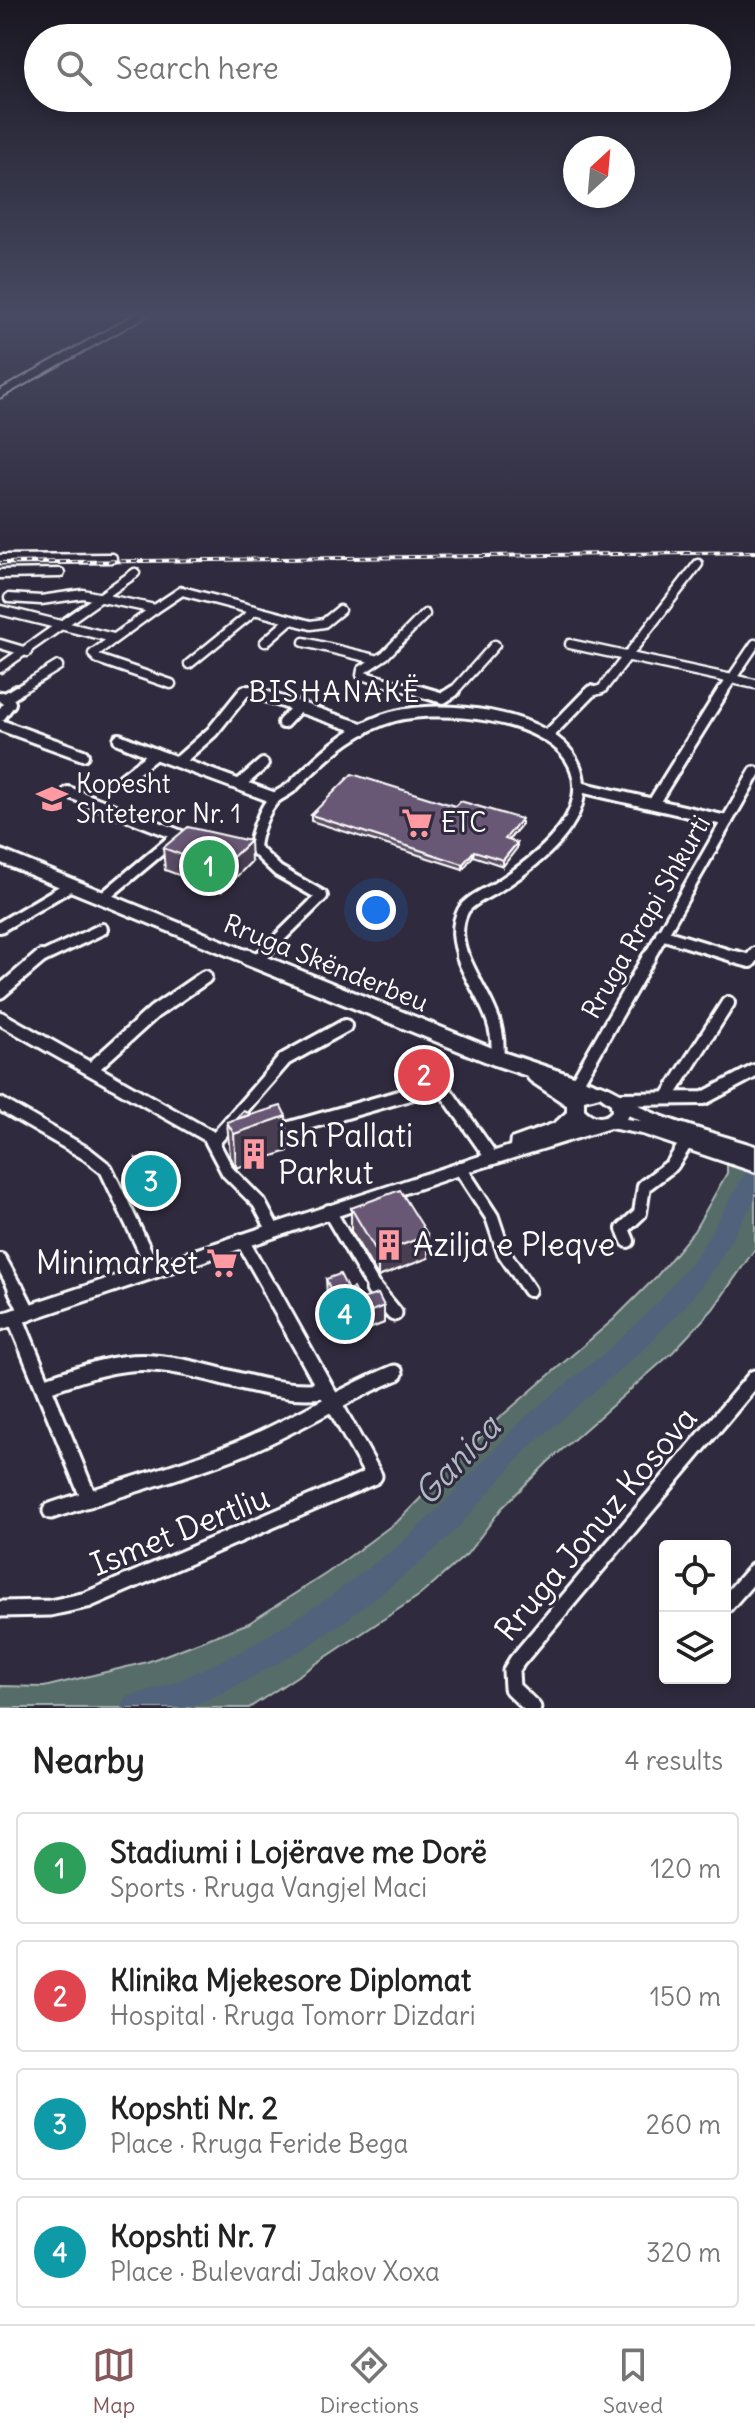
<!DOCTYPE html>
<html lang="en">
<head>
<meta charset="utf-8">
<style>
	:root { --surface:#fff; --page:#f2f2f2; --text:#222; --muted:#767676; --line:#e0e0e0; --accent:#85585c }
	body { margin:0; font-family:Delius,sans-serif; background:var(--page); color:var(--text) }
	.controls { position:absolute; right:24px; bottom:24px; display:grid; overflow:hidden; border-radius:8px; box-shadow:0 4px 12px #0003 }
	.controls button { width:72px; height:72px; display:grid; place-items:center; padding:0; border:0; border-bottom:2px solid var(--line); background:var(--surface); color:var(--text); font:40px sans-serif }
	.compass { position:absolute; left:563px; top:136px; width:72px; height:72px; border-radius:50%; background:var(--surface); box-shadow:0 4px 12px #0003; rotate:26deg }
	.you { position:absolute; left:376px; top:910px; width:28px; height:28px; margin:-20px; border:6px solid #fff; border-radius:50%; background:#1a73e8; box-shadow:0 0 0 12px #1a73e833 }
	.badge { display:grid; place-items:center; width:52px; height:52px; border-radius:50%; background:var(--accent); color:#fff; font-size:26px; font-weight:700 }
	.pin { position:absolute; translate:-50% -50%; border:4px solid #fff; box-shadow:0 2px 8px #0006 }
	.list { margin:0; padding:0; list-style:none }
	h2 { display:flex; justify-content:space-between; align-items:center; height:104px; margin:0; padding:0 32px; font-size:34px }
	h2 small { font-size:26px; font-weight:400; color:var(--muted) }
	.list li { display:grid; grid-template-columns:52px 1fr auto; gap:24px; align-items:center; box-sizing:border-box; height:112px; margin:0 16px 16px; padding:0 16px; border:2px solid var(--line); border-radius:8px }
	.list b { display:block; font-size:30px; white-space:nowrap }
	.list p { margin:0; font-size:26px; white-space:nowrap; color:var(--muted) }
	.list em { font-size:26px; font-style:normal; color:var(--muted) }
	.icon { flex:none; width:44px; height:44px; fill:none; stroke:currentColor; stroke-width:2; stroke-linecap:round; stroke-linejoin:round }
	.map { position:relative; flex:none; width:755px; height:1708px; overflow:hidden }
	.search { position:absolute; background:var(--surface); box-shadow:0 4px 12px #0003; left:24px; right:24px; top:24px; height:88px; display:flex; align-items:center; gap:20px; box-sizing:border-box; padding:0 28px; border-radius:44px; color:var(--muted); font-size:30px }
	.sheet { height:616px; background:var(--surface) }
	nav { display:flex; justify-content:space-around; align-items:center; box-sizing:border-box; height:112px; border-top:2px solid var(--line); background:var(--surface); font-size:22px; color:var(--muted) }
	nav a { display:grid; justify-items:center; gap:4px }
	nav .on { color:var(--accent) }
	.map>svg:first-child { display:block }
	.green { fill:#566c67; stroke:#aab6b3; stroke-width:2 }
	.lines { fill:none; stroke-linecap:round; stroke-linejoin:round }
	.river { fill:#51637c; fill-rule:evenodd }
	.minor-far3-casing { stroke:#fff; stroke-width:13 }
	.minor-far2-casing { stroke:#fff; stroke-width:16 }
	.minor-far1-casing { stroke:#fff; stroke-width:18 }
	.minor-casing { stroke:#fff; stroke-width:21 }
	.tertiary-far2-casing { stroke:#fff; stroke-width:11 }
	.tertiary-far1-casing { stroke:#fff; stroke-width:18 }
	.tertiary-casing { stroke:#fff; stroke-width:21 }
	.secondary-casing { stroke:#fff; stroke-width:6 }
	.minor-far3 { stroke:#2f2a3d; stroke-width:8 }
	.minor-far2 { stroke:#2f2a3d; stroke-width:10 }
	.minor-far1 { stroke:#2f2a3d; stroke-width:12 }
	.minor { stroke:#2f2a3d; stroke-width:15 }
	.tertiary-far2 { stroke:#2f2a3d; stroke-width:7 }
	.tertiary-far1 { stroke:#2f2a3d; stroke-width:12 }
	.tertiary { stroke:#2f2a3d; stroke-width:15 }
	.secondary { fill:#2f2a3d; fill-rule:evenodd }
	.rail-casing { stroke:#fff; stroke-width:4 }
	.rail { stroke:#2f2a3d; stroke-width:2; stroke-dasharray:6; stroke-linecap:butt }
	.wall { fill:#5a4d64; stroke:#fff; stroke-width:2 }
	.shaded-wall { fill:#4a3e51; stroke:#fff; stroke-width:2 }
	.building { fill:#695974; stroke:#fff; stroke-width:2 }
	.labels { text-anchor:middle; stroke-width:6; stroke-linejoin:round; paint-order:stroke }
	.poi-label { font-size:26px; fill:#fff; stroke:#2f2a3d; text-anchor:start }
	.street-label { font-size:26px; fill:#fff; stroke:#2f2a3d }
	.neighbourhood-label { font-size:28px; letter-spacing:2px; fill:#fff; stroke:#2f2a3d }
	.near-poi-label { font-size:32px; fill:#fff; stroke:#2f2a3d; text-anchor:start }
	.near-street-label { font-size:32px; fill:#fff; stroke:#2f2a3d }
	.near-water-label { font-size:34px; font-style:italic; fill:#b1b9c4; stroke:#2f2a3d }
</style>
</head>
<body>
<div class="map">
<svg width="755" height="1708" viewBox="0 0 755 1708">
	<rect width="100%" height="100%" fill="#2f2a3d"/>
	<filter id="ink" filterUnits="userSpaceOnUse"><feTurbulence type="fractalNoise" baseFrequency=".0125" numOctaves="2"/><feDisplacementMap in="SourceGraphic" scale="16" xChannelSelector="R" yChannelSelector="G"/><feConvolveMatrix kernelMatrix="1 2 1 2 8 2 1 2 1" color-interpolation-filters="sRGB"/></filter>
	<g filter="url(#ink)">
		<polygon class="green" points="727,1161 755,1170 755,1249 713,1309 673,1352 548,1462 502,1508 467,1554 420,1595 249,1708 0,1708 0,1686 44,1687 147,1662 249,1623 327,1573 399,1520 497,1420 614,1319 656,1277 694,1231 727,1173"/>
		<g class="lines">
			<polygon class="river" points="755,1167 755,1199 717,1264 689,1302 642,1351 528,1448 458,1528 419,1564 348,1619 307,1647 223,1693 186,1708 122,1708 126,1697 173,1683 244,1650 327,1599 399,1545 438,1509 525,1417 608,1350 656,1305 700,1251 747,1170"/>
			<defs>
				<g id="minor-far3">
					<polyline points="0,559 112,558"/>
					<polyline points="0,574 60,573"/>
					<polyline points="9,598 41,600 83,594 155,609 93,654 98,659 171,684"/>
					<polyline points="155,609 182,591 311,625 324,623 340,610"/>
					<polyline points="0,610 113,638"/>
					<polyline points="425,614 385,655 362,670 361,675 426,693"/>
					<polyline points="265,642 289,621"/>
					<polyline points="304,642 375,659"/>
					<polyline points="0,644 27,652"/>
					<polyline points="570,644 755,684"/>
					<polyline points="189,664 253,612"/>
					<polyline points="0,668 135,573"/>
					<polyline points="14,693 58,666"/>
					<polyline points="243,693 246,690 256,693"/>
					<polyline points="452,693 495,645"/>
					<polyline points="589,693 602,689 698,564"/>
					<polyline points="722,693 755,644"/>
				</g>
				<g id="minor-far2">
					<polyline points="250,691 364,729"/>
					<polyline points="419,691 443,698 454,691"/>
					<polyline points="6,698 17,691"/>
					<polyline points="0,716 10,703 2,697"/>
					<polyline points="283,723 299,706"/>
					<polyline points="0,725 83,755"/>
					<polyline points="548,735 591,691"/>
					<polyline points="119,739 155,754"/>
					<polyline points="178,762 212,732 245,691"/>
					<polyline points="123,779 155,754 275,798"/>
					<polyline points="240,784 263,764"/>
					<polyline points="580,787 727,821"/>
					<polyline points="68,792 189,839"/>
					<polyline points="654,802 723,691"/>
					<polyline points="104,897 177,836"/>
					<polyline points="0,927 71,885"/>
					<polyline points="661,934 742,959"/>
					<polyline points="39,959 102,929"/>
					<path d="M258,959L322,896L278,871L254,848C255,834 264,808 275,798C281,793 289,791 295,784C321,758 347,733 382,720C430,701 556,712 576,769C594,820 533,864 497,887C487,893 468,901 463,911C455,927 458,943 464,959"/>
					<polyline points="648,959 755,772"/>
					<polyline points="752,959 755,953"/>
				</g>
				<g id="minor-far1">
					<path d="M463,957C477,993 502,1017 497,1058"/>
					<polyline points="735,957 750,961 753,957"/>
					<polyline points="256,961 260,957"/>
					<polyline points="0,992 41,957"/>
					<polyline points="0,1018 209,1136 228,1172 259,1203 273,1229"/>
					<polyline points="92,1068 154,1012 205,977"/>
					<polyline points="576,1084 649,957"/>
					<polyline points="667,1098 728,1003"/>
					<polyline points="618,1099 704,1098 755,1071"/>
					<polyline points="0,1104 87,1154 106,1169 154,1270"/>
					<polyline points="276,1132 441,1085 492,1158"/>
					<polyline points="213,1142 285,1059 345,1026"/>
					<polyline points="460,1168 492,1217 504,1253 529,1290"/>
					<polyline points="329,1211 376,1291"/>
					<polyline points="242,1240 271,1291"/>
					<polyline points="628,1241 623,1229 640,1213 644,1186 672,1165 686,1143"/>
					<polyline points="0,1260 17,1291"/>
				</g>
				<g id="minor">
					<polyline points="16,1289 28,1313"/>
					<polyline points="374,1289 394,1313"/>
					<polyline points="15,1317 89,1499"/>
					<path d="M44,1386C79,1374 115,1360 153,1363C213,1367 264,1397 325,1390"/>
					<path d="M51,1511C113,1490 178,1473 239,1449C293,1427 341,1395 395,1373"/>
					<polyline points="725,1605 755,1571"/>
					<polyline points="0,1609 50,1608 87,1600 374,1476 270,1289"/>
					<polyline points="533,1708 512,1688 511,1671 517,1661 755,1378"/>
				</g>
				<polyline id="tertiary-far2" points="0,394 145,313"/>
				<polyline id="tertiary-far1" points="0,856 252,959"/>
				<g id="tertiary">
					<polyline points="247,957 497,1058 592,1090"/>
					<polyline points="535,1075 574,1101"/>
				</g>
				<path id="secondary" d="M601,1084C620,1090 633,1103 651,1112C684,1126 721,1135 755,1146V1172L642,1134L610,1128L465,1173L0,1330V1314L510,1146L511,1139L555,1123L567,1112C566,1087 580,1085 601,1084ZM600,1096L611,1104L612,1111C603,1121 592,1117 584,1109V1100ZM628,1115L641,1121L626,1119Z"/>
			</defs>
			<use href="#minor-far3" class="minor-far3-casing"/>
			<use href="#minor-far2" class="minor-far2-casing"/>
			<use href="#minor-far1" class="minor-far1-casing"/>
			<use href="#minor" class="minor-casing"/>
			<use href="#tertiary-far2" class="tertiary-far2-casing"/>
			<use href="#tertiary-far1" class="tertiary-far1-casing"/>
			<use href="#tertiary" class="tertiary-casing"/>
			<use href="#secondary" class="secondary-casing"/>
			<use href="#minor-far3" class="minor-far3"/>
			<use href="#minor-far2" class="minor-far2"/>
			<use href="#minor-far1" class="minor-far1"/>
			<use href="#minor" class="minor"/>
			<use href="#tertiary-far2" class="tertiary-far2"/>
			<use href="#tertiary-far1" class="tertiary-far1"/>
			<use href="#tertiary" class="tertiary"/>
			<use href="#secondary" class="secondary"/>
			<defs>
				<polyline id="rail" points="0,563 755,552"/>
			</defs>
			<use href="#rail" class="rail-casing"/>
			<use href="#rail" class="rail"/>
		</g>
		<g class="wall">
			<polygon points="455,806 521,825 509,840 517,843 517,848 503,866 473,856 463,869 311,821 311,815"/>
			<polygon points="163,848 251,862 222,891 165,870"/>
			<polygon points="252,1114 286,1116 288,1151 236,1168 230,1156 227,1122"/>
			<polygon points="136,1159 164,1190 148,1195 138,1171"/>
			<polygon points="351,1208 428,1258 378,1277 351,1231"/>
			<polygon points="326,1279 359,1300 384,1306 384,1323 356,1334 346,1317 336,1320 327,1297"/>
		</g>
		<g class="shaded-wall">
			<polygon points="521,819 521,825 505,844 505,839"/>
			<polygon points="250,841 251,862 222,891 220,869"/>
			<polygon points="517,843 517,848 503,866 503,860"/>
			<polygon points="474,851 473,856 463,869 463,864"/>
			<polygon points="286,1116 288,1151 236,1168 234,1134"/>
			<polygon points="163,1178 164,1190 148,1195 146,1183"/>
			<polygon points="428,1235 428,1258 378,1277 378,1254"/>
			<polygon points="346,1299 346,1317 336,1320 336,1302"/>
			<polygon points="384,1306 384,1323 356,1334 356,1317"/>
		</g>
		<g class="building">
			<polygon points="352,774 455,806 460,801 521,819 505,839 517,843 503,860 474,851 463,864 311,815"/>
			<polygon points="188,827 250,841 220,869 163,848"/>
			<polygon points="281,1106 286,1116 234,1134 227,1122"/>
			<polygon points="243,1111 252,1114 236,1119"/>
			<polygon points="151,1155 163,1178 146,1183 136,1159"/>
			<polygon points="400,1190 428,1235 378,1254 351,1208"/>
			<polygon points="340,1274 348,1290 353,1288 359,1300 378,1294 384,1306 356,1317 346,1299 336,1302 326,1279"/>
		</g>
	</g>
	<linearGradient id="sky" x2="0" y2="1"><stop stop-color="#1a1722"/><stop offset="0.57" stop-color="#474a62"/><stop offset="1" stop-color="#474a62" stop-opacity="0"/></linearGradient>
	<rect width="755" height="552" fill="url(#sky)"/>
	<defs>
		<symbol id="school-bare" viewBox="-9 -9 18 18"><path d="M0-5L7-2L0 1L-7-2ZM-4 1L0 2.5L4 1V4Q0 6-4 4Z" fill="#ff9aa2" stroke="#2f2a3d" stroke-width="2.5" paint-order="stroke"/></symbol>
		<symbol id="supermarket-bare" viewBox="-9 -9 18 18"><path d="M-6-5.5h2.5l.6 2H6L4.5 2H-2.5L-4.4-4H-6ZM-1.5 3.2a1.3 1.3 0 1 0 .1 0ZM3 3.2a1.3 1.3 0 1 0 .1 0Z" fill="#ff9aa2" stroke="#2f2a3d" stroke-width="2.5" paint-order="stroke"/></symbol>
		<symbol id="building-bare" viewBox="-9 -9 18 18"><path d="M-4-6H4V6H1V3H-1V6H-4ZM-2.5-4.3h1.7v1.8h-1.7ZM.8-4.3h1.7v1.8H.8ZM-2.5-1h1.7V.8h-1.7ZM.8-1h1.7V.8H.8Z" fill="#ff9aa2" stroke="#2f2a3d" stroke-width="2.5" paint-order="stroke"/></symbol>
	</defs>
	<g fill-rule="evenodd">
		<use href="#school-bare" x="30" y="777" width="44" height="44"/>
		<use href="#supermarket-bare" x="395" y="801" width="44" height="44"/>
		<use href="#building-bare" x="232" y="1132" width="44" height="44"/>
		<use href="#building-bare" x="367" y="1223" width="44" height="44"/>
		<use href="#supermarket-bare" x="200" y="1241" width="44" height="44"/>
	</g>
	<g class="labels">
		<g class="poi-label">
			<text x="76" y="793">Kopesht<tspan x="76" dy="30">Shteteror Nr. 1</tspan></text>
			<text x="441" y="832">ETC</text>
		</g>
		<g class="street-label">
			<text transform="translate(646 917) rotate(-60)" y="9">Rruga Rrapi Shkurti</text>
			<text transform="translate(326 963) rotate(22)" y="9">Rruga Skënderbeu</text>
		</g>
		<g class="neighbourhood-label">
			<text x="335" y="702">BISHANAKË</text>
		</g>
		<g class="near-poi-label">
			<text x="278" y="1147">ish Pallati<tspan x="278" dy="37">Parkut</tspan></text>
			<text x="413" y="1256">Azilja e Pleqve</text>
			<text x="198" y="1274" text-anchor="end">Minimarket</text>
		</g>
		<g class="near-street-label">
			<text transform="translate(596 1524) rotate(-50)" y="11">Rruga Jonuz Kosova</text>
			<text transform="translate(180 1531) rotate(-22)" y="11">Ismet Dertliu</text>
		</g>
		<g class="near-water-label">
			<text transform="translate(457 1460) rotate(-47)" y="12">Ganica</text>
		</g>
	</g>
</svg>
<div class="controls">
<button><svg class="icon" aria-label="locate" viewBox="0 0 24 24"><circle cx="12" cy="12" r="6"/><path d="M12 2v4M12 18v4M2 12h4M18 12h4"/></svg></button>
<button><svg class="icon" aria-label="layers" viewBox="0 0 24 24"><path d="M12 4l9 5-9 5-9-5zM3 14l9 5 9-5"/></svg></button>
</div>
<svg class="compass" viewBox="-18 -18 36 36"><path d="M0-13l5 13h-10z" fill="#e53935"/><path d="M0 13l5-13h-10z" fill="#767676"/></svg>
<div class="you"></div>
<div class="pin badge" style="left:209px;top:866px;background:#2e9e5b">1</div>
<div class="pin badge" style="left:424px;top:1075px;background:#e0444e">2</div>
<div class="pin badge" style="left:151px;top:1181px;background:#0f9aa8">3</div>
<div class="pin badge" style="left:345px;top:1314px;background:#0f9aa8">4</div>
<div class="search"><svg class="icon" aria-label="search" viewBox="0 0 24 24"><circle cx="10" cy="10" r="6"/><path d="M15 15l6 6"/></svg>Search here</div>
</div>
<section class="sheet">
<h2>Nearby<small>4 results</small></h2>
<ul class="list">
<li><span class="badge" style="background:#2e9e5b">1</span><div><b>Stadiumi i Lojërave me Dorë</b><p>Sports · Rruga Vangjel Maci</p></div><em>120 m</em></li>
<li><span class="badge" style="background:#e0444e">2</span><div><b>Klinika Mjekesore Diplomat</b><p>Hospital · Rruga Tomorr Dizdari</p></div><em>150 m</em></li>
<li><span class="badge" style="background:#0f9aa8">3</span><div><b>Kopshti Nr. 2</b><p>Place · Rruga Feride Bega</p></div><em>260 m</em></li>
<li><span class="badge" style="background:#0f9aa8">4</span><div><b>Kopshti Nr. 7</b><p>Place · Bulevardi Jakov Xoxa</p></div><em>320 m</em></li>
</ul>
</section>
<nav>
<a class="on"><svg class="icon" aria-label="map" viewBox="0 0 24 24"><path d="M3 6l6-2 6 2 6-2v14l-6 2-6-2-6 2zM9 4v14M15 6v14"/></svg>Map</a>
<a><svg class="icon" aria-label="directions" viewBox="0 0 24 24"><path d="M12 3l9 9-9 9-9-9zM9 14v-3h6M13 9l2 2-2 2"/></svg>Directions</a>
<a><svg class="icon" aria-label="saved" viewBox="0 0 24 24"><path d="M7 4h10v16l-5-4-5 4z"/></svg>Saved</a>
</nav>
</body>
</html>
